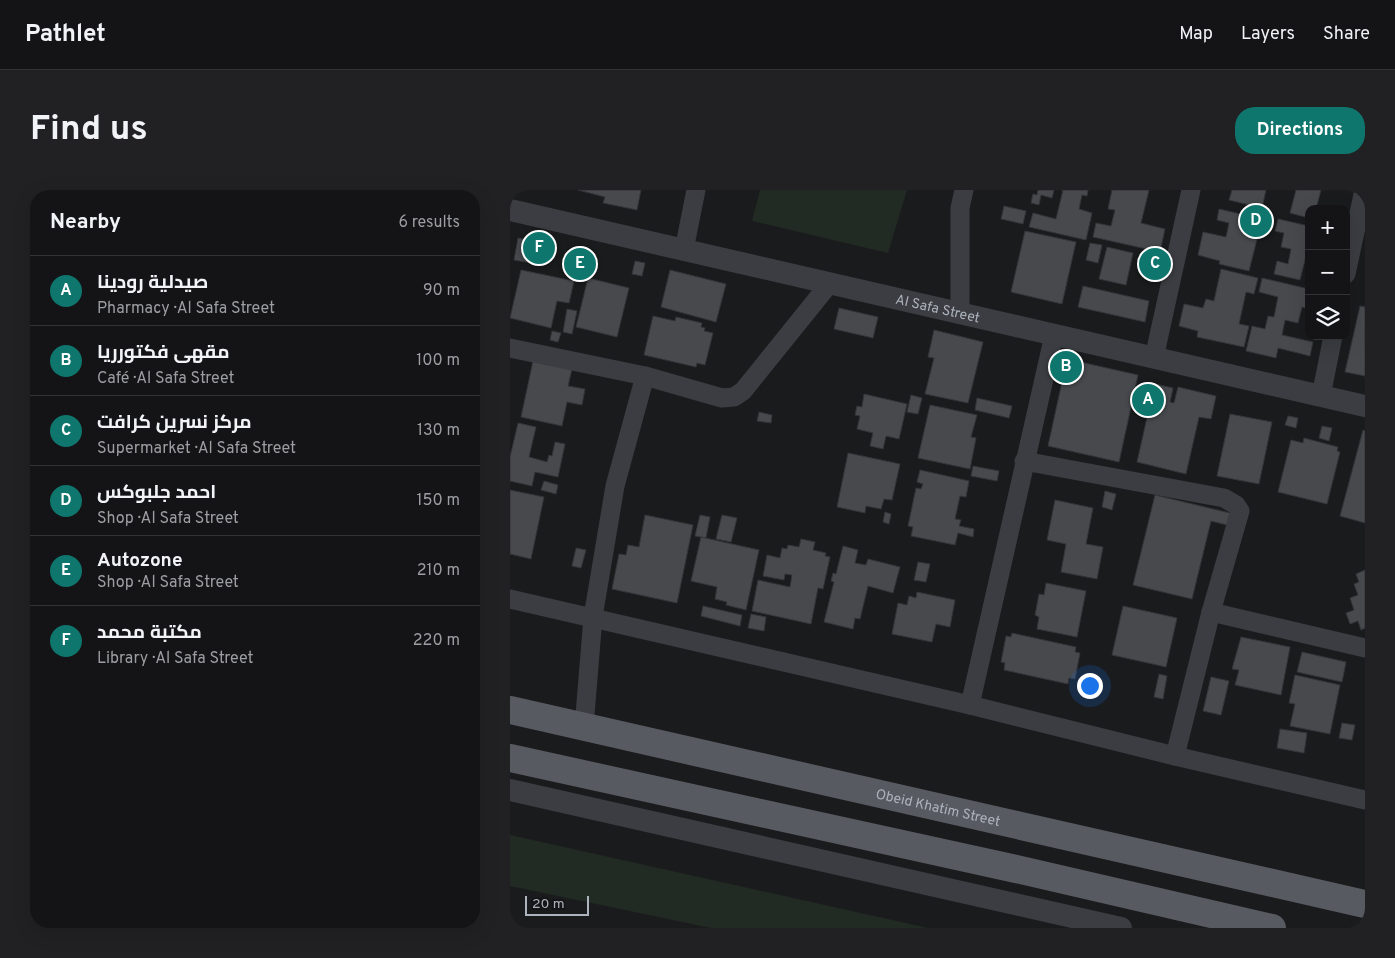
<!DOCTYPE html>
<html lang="en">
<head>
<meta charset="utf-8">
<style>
	:root { --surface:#141416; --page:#212123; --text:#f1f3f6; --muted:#9d9ea1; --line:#333335; --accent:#0f766e }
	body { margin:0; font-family:Overpass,Cairo,sans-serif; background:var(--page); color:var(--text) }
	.controls { position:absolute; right:15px; top:15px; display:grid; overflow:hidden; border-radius:10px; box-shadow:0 5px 20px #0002 }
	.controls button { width:45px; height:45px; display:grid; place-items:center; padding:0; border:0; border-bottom:1px solid var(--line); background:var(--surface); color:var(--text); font:25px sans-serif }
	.scale { position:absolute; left:15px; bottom:12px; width:64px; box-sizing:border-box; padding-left:5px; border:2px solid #adb3bc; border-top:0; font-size:14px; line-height:18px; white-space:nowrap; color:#adb3bc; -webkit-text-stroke:4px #151518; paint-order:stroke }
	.you { position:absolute; left:579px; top:495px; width:18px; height:18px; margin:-12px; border:4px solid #fff; border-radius:50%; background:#1a73e8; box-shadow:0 0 0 8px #1a73e833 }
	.badge { display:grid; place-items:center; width:32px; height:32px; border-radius:50%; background:var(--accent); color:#fff; font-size:16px; font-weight:700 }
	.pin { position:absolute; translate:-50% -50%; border:2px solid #fff; box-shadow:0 1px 5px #0006 }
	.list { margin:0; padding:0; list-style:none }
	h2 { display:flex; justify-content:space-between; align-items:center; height:65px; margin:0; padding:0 20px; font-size:21px }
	h2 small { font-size:16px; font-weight:400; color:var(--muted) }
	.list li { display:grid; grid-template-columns:32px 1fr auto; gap:15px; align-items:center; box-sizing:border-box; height:70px; padding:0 20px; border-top:1px solid var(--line) }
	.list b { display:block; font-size:19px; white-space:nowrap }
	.list p { margin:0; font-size:16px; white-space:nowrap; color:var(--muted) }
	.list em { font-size:16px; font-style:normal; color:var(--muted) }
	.icon { flex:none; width:28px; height:28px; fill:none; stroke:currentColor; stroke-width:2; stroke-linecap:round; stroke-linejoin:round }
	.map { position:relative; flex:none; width:855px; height:738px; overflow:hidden; border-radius:20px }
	header { display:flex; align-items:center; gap:30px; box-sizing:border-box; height:70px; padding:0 25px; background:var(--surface); border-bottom:1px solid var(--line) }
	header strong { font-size:24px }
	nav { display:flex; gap:28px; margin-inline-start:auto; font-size:18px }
	.intro { display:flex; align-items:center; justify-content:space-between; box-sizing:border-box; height:120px; padding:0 30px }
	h1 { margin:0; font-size:35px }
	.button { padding:12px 22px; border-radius:20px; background:var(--accent); color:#fff; font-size:18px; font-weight:700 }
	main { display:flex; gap:30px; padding:0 30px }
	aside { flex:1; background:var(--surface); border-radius:20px; box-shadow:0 5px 20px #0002 }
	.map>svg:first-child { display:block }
	.green { fill:#222b23 }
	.building { fill:#47494d; stroke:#343539 }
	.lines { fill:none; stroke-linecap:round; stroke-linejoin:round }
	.minor { stroke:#3b3d42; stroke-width:19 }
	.tertiary { stroke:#3b3d42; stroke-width:22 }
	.primary { stroke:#585a61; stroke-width:28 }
	.labels { text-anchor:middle; stroke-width:4.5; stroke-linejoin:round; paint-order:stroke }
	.street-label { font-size:14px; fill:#adb3bc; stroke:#151518 }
</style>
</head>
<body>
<header>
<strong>Pathlet</strong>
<nav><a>Map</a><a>Layers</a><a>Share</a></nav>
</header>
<div class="intro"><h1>Find us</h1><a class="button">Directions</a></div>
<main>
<aside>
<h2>Nearby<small>6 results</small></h2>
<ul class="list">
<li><span class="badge">A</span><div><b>صيدلية رودينا</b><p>Pharmacy · Al Safa Street</p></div><em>90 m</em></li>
<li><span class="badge">B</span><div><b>مقهى فكتورريا</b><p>Café · Al Safa Street</p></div><em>100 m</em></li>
<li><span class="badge">C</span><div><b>مركز نسرين كرافت</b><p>Supermarket · Al Safa Street</p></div><em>130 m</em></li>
<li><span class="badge">D</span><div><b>احمد جلبوكس</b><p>Shop · Al Safa Street</p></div><em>150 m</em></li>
<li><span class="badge">E</span><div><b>Autozone</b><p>Shop · Al Safa Street</p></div><em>210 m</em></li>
<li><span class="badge">F</span><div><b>مكتبة محمد</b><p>Library · Al Safa Street</p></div><em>220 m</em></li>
</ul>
</aside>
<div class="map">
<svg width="855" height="738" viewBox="0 0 855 738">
	<rect width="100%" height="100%" fill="#1a1b1d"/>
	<g class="green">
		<polygon points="250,0 397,0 378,63 242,31"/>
		<polygon points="0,645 418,738 201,738 0,696"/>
	</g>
	<g class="building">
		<polygon points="68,0 131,0 127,20 93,13 95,7"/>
		<polygon points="528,0 544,0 542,8 531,5 529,15 521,13 523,4 527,5"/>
		<polygon points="551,0 578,0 577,6 572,5 569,19 582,23 576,50 519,37 523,23 546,29 553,0"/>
		<polygon points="602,0 639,0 631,33 655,39 650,62 583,47 586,33 601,36 605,20 598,19"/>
		<polygon points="722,0 756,0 752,18 719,10"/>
		<polygon points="786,0 811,0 806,19 799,19 799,28 780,23"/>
		<polygon points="494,16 516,21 513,34 491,29"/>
		<polygon points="709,19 752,29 739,81 709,74 710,71 688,65 693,42 716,47 719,33 707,30"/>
		<polygon points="768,29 799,36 799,54 790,90 764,84 767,71 778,74 781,59 771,57 774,43 765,41"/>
		<polygon points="515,41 566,52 552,114 501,102"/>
		<polygon points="8,48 36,54 32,75 4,70"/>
		<polygon points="580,53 592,55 588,73 576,70"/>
		<polygon points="597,57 623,63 616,95 589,89"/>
		<polygon points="125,71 135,73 132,86 122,84"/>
		<polygon points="711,79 748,88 744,104 736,102 729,134 739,136 734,157 687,147 688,141 669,136 674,114 693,118 696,109 704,111"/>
		<polygon points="11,80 64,91 59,113 47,111 41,138 0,128"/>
		<polygon points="160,80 216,94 206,132 151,117"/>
		<polygon points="78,88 119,98 107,147 66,137"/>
		<polygon points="752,88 799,99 799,119 792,117 788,133 775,130 772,145 803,152 800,166 768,158 766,168 736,161 742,136 755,139 758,126 764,127 768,107 749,102"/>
		<polygon points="573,96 639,111 635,132 568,117"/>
		<polygon points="850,116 855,117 855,186 835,182"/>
		<polygon points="329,118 368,127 363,148 324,139"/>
		<polygon points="57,119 67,121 62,144 53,142"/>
		<polygon points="143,126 165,131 166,127 192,133 191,137 195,138 194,141 203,143 195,175 187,173 186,177 134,165"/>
		<polygon points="424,140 473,152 458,213 415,204 424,168 418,167"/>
		<polygon points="42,141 51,143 48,152 40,150"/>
		<polygon points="557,169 628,185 609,272 538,256"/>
		<polygon points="23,171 62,179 58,196 75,199 72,215 57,212 52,236 11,227"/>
		<polygon points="641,193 663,198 660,212 664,213 668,197 706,206 701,229 689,227 676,284 627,272 641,210 637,210"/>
		<polygon points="354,204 397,214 389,249 376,246 373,259 360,256 363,243 347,239 350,226 345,225 347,216 352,217"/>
		<polygon points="401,205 412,208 408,224 397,222"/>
		<polygon points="467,208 502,216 499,228 465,220"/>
		<polygon points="420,215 467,225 461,247 466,248 460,279 408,268"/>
		<polygon points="249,222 262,225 261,233 247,231"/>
		<polygon points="720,224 762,232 749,294 707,286"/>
		<polygon points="778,226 788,228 786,238 775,235"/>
		<polygon points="8,233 26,237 19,267 37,272 39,265 42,266 45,252 55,254 48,287 25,282 22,296 0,291 0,267"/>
		<polygon points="812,236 822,238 819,251 809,248"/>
		<polygon points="853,240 855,241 855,333 830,326"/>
		<polygon points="794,248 828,257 827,261 830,262 817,314 768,302 781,250 793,253"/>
		<polygon points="338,263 390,274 382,310 374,309 371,319 356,316 355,323 327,317"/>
		<polygon points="463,276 489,281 487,291 461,286"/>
		<polygon points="410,280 459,291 456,307 450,306 445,329 451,330 449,336 464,339 463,347 448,343 445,355 401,346 403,337 398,336 406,298 411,299 413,294 407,292"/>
		<polygon points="34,291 48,295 46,304 31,300"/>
		<polygon points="0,300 34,307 21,369 0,364"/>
		<polygon points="595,301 606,304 602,320 592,317"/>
		<polygon points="645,305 720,323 717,335 701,331 682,409 623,395"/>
		<polygon points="545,310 583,318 576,354 593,357 587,389 551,382 556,354 537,350"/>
		<polygon points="375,322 381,324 379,334 373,332"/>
		<polygon points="135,325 183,335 167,413 102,399 109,364 116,365 118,355 129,357"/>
		<polygon points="190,325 200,327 196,348 185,346"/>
		<polygon points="212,325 227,328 221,352 206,349"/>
		<polygon points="191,347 249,360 236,420 216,415 217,412 205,409 207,397 181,391"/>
		<polygon points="291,349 305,352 303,360 316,363 315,366 320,367 313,399 308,398 301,434 242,421 248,390 280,397 282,385 275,384 274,390 253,386 257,365 270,368 272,358 277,359 278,355 289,357"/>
		<polygon points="333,356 348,360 345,373 356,375 358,369 390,377 383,403 358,396 350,429 345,428 343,439 314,432 324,392 321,391 323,383 326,384"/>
		<polygon points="66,358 76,360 71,378 62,376"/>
		<polygon points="408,372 420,374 416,392 404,390"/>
		<polygon points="855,380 855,438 851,440 848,431 840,434 836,423 844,420 840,408 848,405 844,394 849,392 846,384"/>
		<polygon points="536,393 576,401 567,447 527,439 529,427 525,425 529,404 534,405"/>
		<polygon points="407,402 445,410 440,437 426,434 422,452 382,444 388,413 397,415 399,406 406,408"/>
		<polygon points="193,416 232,425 230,436 191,426"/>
		<polygon points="613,416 667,428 656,477 602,465"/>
		<polygon points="241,424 256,427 254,441 238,438"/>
		<polygon points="502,443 566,457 565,462 570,463 565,489 559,488 558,494 494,480 495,473 491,472 496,446 501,447"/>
		<polygon points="731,447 780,457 771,505 725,495 729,480 722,479"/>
		<polygon points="792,462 836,472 832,492 787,482"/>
		<polygon points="649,484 657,486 653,509 644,507"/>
		<polygon points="785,485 830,495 820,544 780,536 785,514 779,513"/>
		<polygon points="701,487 719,491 711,525 693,521"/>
		<polygon points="832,533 845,535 842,550 829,548"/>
		<polygon points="770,539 797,543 794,563 767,558"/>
	</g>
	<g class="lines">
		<g class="minor">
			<polyline points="174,60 186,0"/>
			<polyline points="836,84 854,0"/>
			<polyline points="450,123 450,18 454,0"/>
			<polyline points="0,158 135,186 212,208 224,207 233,201 320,93"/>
			<polyline points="644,168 681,0"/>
			<polyline points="811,206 823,146"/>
			<polyline points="514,271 714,308 726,315 730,321 701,422 665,566 855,610"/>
			<polyline points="0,409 460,515 665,566"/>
			<polyline points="701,422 855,458"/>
			<polyline points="460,515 544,145"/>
			<polyline points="74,537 83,427 105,296 135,186"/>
		</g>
		<g class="tertiary">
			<path id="s1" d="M0,20L855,216"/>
			<polyline points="0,600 611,738"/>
		</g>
		<g class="primary">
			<path id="s2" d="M0,520L855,714"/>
			<polyline points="0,568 506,679 762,738"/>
		</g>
	</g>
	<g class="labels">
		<g class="street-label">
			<text dy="5" stroke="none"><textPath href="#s1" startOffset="439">Al Safa Street</textPath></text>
			<text dy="5" stroke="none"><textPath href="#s2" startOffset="439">Obeid Khatim Street</textPath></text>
		</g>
	</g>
</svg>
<div class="controls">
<button>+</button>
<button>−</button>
<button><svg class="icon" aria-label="layers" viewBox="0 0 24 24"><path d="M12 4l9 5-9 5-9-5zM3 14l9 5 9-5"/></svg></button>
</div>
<div class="scale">20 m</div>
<div class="you"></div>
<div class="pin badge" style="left:638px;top:210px">A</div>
<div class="pin badge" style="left:556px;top:177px">B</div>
<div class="pin badge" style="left:645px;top:74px">C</div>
<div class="pin badge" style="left:746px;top:31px">D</div>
<div class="pin badge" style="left:70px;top:74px">E</div>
<div class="pin badge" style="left:29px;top:58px">F</div>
</div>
</main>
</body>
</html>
